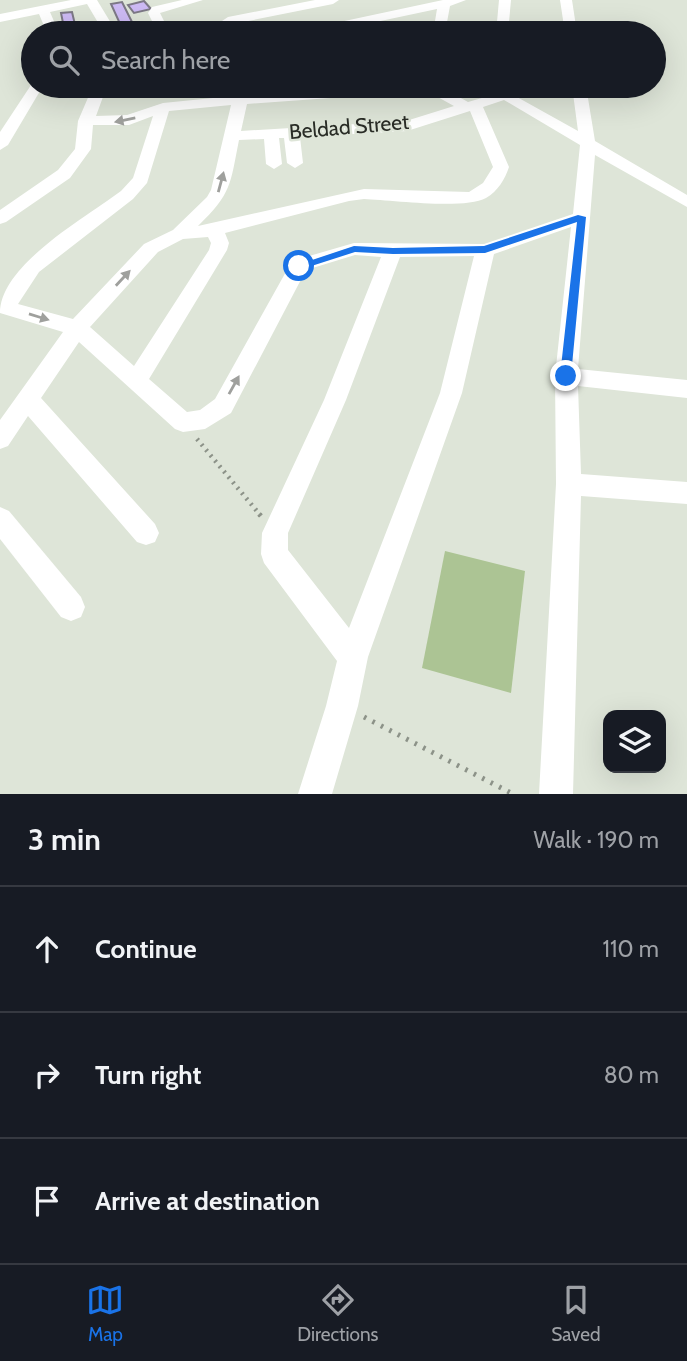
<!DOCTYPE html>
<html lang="en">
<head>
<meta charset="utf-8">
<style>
	:root { --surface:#171b24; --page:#20242c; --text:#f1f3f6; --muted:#9ea1a6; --line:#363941; --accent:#1a73e8 }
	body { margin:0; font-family:Cabin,sans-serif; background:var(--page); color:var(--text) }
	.controls { position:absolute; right:21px; bottom:21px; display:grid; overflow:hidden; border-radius:14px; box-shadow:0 7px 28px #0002 }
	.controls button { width:63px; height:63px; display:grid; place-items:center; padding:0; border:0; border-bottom:2px solid var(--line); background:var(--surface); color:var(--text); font:35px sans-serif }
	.stop { position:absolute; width:21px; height:21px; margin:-16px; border:5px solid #1a73e8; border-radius:50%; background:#fff }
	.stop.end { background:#1a73e8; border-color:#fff; box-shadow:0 2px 7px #0008 }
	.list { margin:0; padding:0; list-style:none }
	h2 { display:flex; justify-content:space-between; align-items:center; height:91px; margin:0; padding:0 28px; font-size:30px }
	h2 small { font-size:23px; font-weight:400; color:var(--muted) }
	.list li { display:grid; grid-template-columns:46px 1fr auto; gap:21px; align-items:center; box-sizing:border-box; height:126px; padding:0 28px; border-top:2px solid var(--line) }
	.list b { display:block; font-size:26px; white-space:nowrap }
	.list em { font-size:23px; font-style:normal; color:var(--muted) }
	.icon { flex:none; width:38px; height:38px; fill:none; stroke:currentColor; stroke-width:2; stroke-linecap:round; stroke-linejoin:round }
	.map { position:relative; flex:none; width:687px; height:794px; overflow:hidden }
	.search { position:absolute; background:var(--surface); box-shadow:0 7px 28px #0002; left:21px; right:21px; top:21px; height:77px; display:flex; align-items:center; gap:18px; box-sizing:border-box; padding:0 24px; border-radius:38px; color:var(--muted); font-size:26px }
	.sheet { height:469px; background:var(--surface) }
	nav { display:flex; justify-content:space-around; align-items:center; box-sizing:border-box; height:98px; border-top:2px solid var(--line); background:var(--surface); font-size:19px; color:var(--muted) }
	nav a { display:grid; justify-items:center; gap:4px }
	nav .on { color:var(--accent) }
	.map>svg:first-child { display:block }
	.green { fill:#acc494 }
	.building { fill:#cdbaf4; stroke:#7d7986; stroke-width:2 }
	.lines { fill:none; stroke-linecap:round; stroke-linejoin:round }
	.path-far1 { stroke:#8c9288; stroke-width:4.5; stroke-dasharray:2 5; stroke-linecap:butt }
	.path { stroke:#8c9288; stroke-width:5; stroke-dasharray:2.5 7; stroke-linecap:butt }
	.street { fill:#fff; fill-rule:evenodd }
	.oneway { fill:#9fa09d }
	.route { fill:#1a73e8 }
	.labels { text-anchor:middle; stroke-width:5; stroke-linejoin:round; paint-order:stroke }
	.far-street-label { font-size:21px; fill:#292c26; stroke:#dee5d8 }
</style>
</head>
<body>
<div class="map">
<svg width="687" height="794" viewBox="0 0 687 794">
	<rect width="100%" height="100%" fill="#dee5d8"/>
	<polygon class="green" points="445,551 525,571 511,693 422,668"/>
	<g class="building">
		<polygon points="144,1 151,9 134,13 128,5"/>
		<polygon points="122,2 133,24 121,26 111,4"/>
		<polygon points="72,12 77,33 65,33 61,13"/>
	</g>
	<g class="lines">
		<polyline class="path-far1" points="197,439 261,516"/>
		<g class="path">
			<polyline points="259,514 261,516"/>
			<polyline points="364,717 513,794"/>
		</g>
		<g class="street">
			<polygon points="71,0 97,0 114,28 108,32 103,31 87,4 50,12 59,33 47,33 39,14 0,22 0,14"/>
			<polygon points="182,0 203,0 160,13 170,33 158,33 148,13 152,7"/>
			<polygon points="315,0 339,0 333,4 228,25 222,21 228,17"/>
			<polygon points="443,0 466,0 450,6 445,33 433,33 437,9 324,33 301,33 307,29"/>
			<polygon points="499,0 511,0 508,33 496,33"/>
			<polygon points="560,0 572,0 577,33 565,33"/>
			<polygon points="33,82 33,86 43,86 8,145 0,150 0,132"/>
			<path d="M93,86H107L96,116L127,115L163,103L233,96L236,86H250L248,95L326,88L431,86L443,88L468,102L506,91L578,131L572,86H586L595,141L687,195V207L595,155L578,369L687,380V398L578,386L581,474L687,482V504L581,496L573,794H539L556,484L555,376L571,227L494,254L462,393L368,657L358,706L332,794H298L326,706L337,661L264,563L261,554L262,533L324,400L381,257L355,255L306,270L231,413L205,429L183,432L175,429L79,342L41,398L155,524L159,533L155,542L146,545L137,542L28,416L8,446L0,449V420L63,332L0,313C0,265 85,218 121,191L133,178L153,116L129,125H93L91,149L70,178L6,222L0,224V210L58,170L75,149L78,121ZM414,92L434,95L454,106L406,121L241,131L247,104ZM504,100L580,145L573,214L484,244L354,243L292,261L215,399L200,410L187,412L149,379L227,250L229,243L225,233L349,201L364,199C392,200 464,210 486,198C498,191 505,179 509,167L483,107ZM231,105L211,190L207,197L173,230L144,244L73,319L18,304L39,272L133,199L147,183L169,111ZM470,111L493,167L483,183L469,192L364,189L198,226C232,193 230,185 239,140L264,139L266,164L274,169L282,164L279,138H284L287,163L295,168L303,163L300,137L407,131ZM208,237L211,243L209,250L134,366L90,327L158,252L183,239ZM474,256L440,393L349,628L288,550V533L346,400L400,257Z"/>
			<polygon points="0,507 9,511 81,597 85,607 81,617 71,621 61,617 0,539"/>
		</g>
	</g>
	<defs><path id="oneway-solid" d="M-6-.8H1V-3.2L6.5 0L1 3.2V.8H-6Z" transform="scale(1.75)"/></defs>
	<g class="oneway">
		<use href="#oneway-solid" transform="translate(125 120) rotate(169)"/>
		<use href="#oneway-solid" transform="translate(221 182) rotate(-75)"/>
		<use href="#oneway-solid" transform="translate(123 278) rotate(-47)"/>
		<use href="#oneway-solid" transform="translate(39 317) rotate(17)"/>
		<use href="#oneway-solid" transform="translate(234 385) rotate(-61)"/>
	</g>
	<polygon class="route" points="578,215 586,217 571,376 566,380 560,376 577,222 485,253 393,254 355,252 299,270 294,266 354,246 393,248 484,246"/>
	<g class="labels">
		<g class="far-street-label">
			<text transform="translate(349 127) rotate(-5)" y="7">Beldad Street</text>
		</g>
	</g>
</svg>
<div class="controls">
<button><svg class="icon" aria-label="layers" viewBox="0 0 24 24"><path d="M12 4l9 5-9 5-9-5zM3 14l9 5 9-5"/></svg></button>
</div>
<div class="stop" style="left:299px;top:266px"></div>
<div class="stop end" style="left:566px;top:376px"></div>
<div class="search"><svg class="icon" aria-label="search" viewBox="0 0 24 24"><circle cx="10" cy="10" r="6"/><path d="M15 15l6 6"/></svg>Search here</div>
</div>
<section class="sheet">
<h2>3 min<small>Walk · 190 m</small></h2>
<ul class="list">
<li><svg class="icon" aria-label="ahead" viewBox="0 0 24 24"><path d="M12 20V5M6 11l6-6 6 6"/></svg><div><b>Continue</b></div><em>110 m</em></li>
<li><svg class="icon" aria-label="right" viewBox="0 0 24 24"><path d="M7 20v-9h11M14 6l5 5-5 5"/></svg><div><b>Turn right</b></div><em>80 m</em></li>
<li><svg class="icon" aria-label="arrive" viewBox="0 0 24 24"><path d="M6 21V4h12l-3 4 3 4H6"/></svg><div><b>Arrive at destination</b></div></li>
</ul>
</section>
<nav>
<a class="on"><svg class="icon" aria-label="map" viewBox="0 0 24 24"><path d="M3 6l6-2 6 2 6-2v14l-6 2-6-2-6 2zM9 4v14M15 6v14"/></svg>Map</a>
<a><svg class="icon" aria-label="directions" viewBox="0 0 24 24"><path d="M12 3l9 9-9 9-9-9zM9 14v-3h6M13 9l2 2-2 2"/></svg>Directions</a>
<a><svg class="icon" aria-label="saved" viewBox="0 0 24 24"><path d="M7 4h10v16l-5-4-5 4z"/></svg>Saved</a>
</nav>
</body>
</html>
